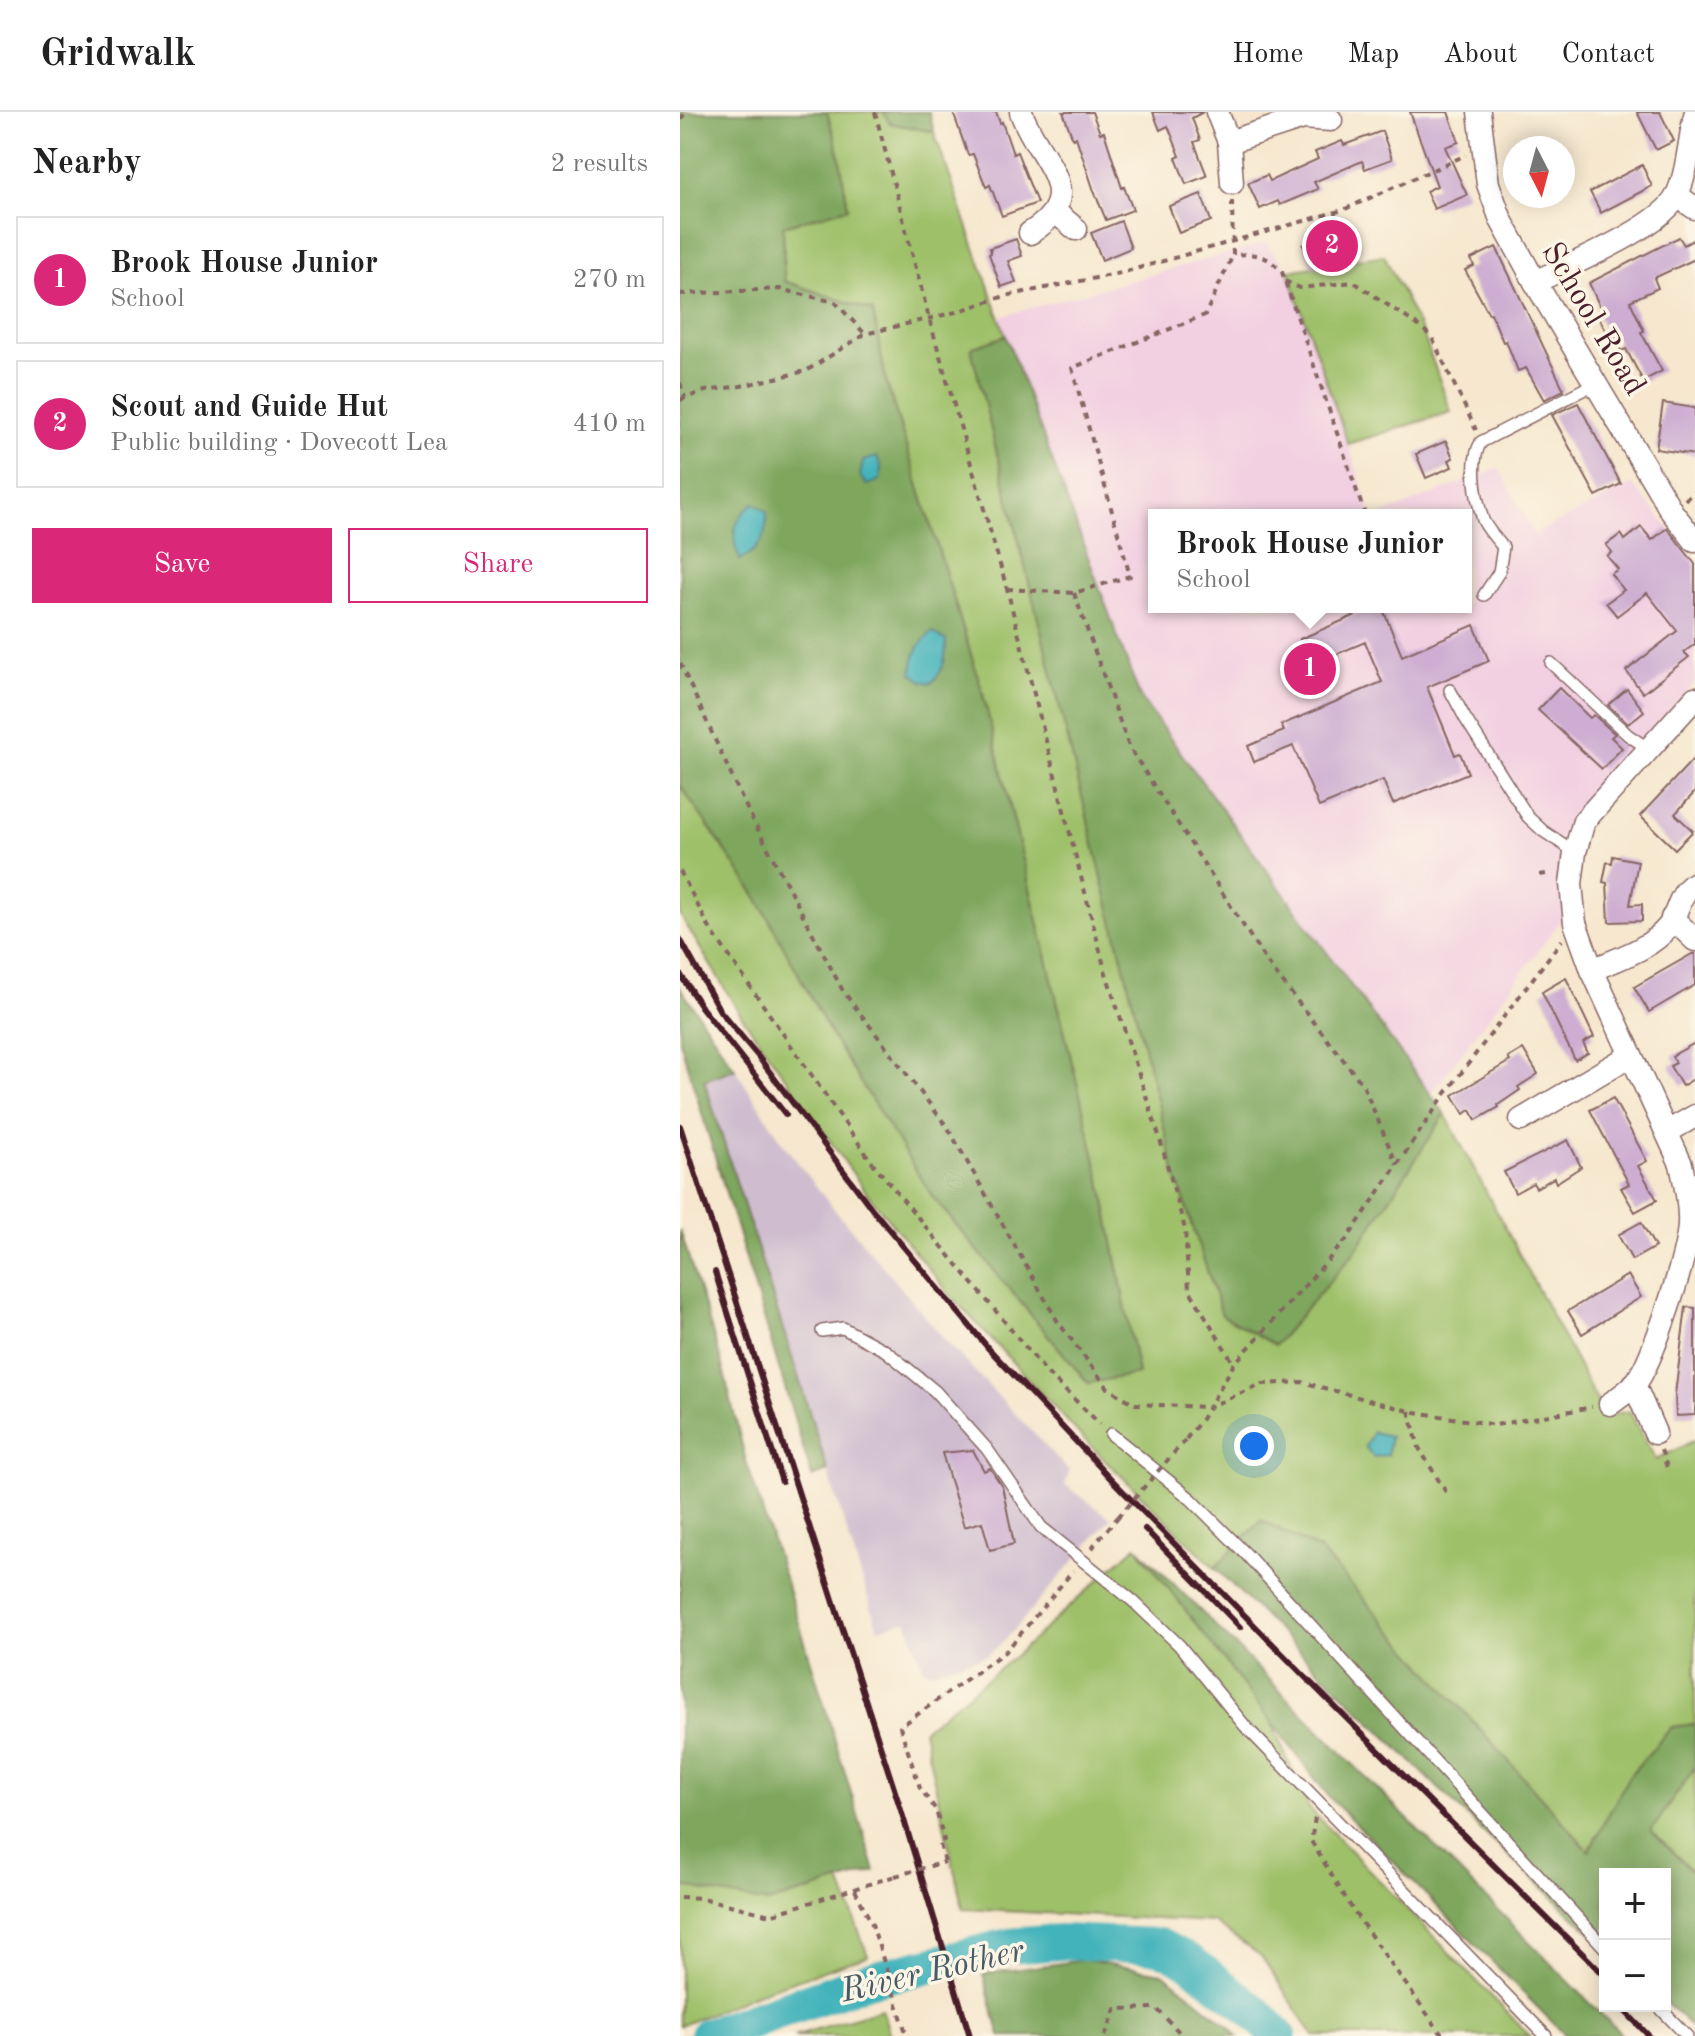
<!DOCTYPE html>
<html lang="en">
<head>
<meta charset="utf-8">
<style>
	:root { --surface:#fff; --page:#f2f2f2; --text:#222; --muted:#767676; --line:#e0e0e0; --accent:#db2777 }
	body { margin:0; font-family:"Old Standard TT",serif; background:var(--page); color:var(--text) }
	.controls { position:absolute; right:24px; bottom:24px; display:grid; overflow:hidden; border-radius:0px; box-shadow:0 4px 20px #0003 }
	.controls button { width:72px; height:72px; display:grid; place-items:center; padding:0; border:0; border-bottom:2px solid var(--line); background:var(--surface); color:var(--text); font:40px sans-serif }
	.compass { position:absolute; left:823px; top:24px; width:72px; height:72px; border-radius:50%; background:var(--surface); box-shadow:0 4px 20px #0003; rotate:174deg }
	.you { position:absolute; left:574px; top:1334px; width:28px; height:28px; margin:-20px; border:6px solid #fff; border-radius:50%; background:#1a73e8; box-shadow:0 0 0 12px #1a73e833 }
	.badge { display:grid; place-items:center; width:52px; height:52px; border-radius:50%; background:var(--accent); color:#fff; font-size:26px; font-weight:700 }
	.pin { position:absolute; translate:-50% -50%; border:4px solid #fff; box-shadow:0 2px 8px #0006 }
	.popup { position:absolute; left:468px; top:397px; width:324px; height:104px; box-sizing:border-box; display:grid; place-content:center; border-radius:0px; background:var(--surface); filter:drop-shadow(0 2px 6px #0005); font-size:26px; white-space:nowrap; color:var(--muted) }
	.popup b { font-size:30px; color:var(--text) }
	.popup::after { content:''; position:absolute; left:50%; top:100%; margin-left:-16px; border:16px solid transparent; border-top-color:var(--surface) }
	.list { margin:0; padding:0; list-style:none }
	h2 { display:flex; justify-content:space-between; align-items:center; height:104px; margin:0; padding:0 32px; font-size:34px }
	h2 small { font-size:26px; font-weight:400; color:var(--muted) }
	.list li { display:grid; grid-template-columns:52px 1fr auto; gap:24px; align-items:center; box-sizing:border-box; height:128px; margin:0 16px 16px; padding:0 16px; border:2px solid var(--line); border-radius:0px }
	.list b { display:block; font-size:30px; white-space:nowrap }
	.list p { margin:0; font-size:26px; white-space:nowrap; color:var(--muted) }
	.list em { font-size:26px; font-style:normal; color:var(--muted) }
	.actions { display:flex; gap:16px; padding:24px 32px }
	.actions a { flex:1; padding:18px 0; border:2px solid var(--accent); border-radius:0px; text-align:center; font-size:28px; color:var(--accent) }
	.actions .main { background:var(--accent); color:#fff }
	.map { position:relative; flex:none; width:1015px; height:1924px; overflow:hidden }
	header { display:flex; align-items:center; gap:48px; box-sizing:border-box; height:112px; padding:0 40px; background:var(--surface); border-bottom:2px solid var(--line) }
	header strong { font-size:38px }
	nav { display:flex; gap:44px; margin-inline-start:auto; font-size:28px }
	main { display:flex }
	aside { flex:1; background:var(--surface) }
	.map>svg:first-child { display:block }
	.built { fill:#f2cfe1 }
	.industrial { fill:#cfbdcf }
	.green { fill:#9ec069; stroke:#74704a; stroke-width:2 }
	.forest { fill:#7ea65d; stroke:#646244; stroke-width:2 }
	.water { fill:#43b3bb; stroke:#466973; stroke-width:2 }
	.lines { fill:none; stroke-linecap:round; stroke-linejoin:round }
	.river { stroke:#43b3bb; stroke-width:36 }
	.building { fill:#cdadd2 }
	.service-casing { stroke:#866564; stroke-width:14 }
	.minor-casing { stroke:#866564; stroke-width:25 }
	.path { stroke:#866564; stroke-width:4; stroke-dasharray:6 6; stroke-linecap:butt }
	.service { stroke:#fff; stroke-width:11 }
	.minor { stroke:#fff; stroke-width:22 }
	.rail { stroke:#4a1f2b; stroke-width:6 }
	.path-bridge { stroke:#866564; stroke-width:4; stroke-dasharray:6 6; stroke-linecap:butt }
	.labels { text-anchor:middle; stroke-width:7; stroke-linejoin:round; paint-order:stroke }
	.street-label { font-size:32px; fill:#4a1f2b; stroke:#fcf5e5 }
	.water-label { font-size:34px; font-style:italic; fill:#475a65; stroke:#fcf5e5 }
</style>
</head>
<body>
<header>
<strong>Gridwalk</strong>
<nav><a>Home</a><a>Map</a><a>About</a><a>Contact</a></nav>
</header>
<main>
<aside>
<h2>Nearby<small>2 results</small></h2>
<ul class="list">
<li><span class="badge">1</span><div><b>Brook House Junior</b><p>School</p></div><em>270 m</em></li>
<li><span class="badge">2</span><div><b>Scout and Guide Hut</b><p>Public building · Dovecott Lea</p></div><em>410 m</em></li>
</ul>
<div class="actions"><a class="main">Save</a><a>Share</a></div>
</aside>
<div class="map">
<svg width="1015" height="1924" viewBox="0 0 1015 1924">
	<rect width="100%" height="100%" fill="#fcf5e5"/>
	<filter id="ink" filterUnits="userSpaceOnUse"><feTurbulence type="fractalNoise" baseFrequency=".0125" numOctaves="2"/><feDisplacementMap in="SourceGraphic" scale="16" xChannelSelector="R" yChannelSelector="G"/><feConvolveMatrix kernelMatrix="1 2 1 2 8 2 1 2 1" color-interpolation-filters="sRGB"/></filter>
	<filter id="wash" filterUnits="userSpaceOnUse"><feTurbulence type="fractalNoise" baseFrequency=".006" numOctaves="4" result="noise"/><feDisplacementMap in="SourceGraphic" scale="32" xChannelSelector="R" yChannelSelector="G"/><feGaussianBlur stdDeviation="1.8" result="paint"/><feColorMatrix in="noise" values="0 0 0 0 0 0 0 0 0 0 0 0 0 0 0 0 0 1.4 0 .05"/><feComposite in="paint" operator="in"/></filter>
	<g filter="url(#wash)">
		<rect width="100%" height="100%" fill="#f6e7ce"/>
		<polygon class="built" points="586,131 608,159 652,281 691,403 474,403 474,495 786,495 786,403 700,403 819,356 854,422 952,372 1015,447 1015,570 902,696 887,725 882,761 885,803 751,982 460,584 319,205"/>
		<polygon class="industrial" points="55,957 105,1034 148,1090 265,1228 389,1359 385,1373 431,1406 327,1526 308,1543 252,1559 244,1558 227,1509 198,1517 23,967"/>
		<g class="green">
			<polygon points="147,0 203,0 210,11 254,20 326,224 291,236 496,1064 542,1203 595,1233 674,1141 765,1002 925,1304 949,1299 976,1348 1015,1328 1015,1612 992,1615 949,1664 909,1739 640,1439 581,1408 535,1456 403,1326 271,1184 186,1080 61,903 0,803 0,673 77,785 154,928 252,1084 408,1271 458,1262 424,1083 302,578 206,269 193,199 104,169 103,114 159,41"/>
			<polygon points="704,143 744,225 771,300 668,332 608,159"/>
			<polygon points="456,1434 589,1605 629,1696 850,1924 634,1924 581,1844 533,1810 283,1797 243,1618 334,1545"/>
			<polygon points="0,1481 88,1791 160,1769 188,1844 86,1878 0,1914"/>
			<polygon points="1015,1655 1015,1762 971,1719"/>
			<polygon points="202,1897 210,1924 114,1924"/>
		</g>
		<g class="forest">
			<polygon points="0,0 147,0 159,41 168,96 103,114 104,169 193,199 206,269 302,578 424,1083 458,1262 408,1271 252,1084 154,928 77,785 0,673"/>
			<polygon points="203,0 249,0 254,20 210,11"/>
			<polygon points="326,224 460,585 765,1002 674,1141 595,1233 542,1203 496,1064 291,236"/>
			<polygon points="0,875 55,957 24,968 148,1359 132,1365 0,929"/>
			<polygon points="0,1118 40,1245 66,1349 121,1517 195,1759 88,1791 0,1774"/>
			<polygon points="581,1408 640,1438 909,1739 949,1664 992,1615 1015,1612 1015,1655 971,1719 1015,1762 1015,1918 985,1890 985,1762 925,1762 925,1834 801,1718 535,1456"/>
			<polygon points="456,1434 943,1924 886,1924 650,1686"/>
			<polygon points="404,1848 483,1861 550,1915 558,1924 320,1924 303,1862"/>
		</g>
		<g class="water">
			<polygon points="197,345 201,355 200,368 187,373 180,364 183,349"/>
			<path d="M74,391L87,400C87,423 81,437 60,448C50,424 53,407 74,391Z"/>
			<path d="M253,520L266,529C266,547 264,559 251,571L243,569L232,561C234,542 238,531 253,520Z"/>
			<polygon points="693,1320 710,1324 707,1343 693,1345 685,1335"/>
		</g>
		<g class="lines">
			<polyline class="river" points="27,1924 188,1868 329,1834 380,1830 479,1834 510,1850 574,1899 598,1924"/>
		</g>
		<g id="blocks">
			<g class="building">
				<polygon points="273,0 316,0 320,11 322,10 333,42 337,40 357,91 322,104 310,73 306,75 293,42 288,43"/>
				<polygon points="383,0 412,0 420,21 424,20 442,76 444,75 453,98 426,108 414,79 396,25 393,27"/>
				<polygon points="473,0 523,0 512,6 520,28 514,30 527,64 506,72 496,46 500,44 488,14 480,18"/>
				<polygon points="730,0 768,0 779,30 765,35 787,83 754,97 746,79 757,74"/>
				<polygon points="957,0 980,0 994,29 976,38"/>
				<polygon points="702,19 712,47 685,57 682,49 634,70 638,77 600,93 598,89 580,97 568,71 587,63 590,69 638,47 635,40 662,29 664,33"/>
				<polygon points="962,53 972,74 921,101 910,80"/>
				<polygon points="521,82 531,109 499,121 489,94"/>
				<polygon points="441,109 451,136 422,148 411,121"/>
				<polygon points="672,113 682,135 633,156 623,133"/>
				<polygon points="999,125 1004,133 1015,127 1015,147 974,166 978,176 950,189 964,219 961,220 982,259 963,269 946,237 941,239 932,218 927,221 916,200 921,197 909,171"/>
				<polygon points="336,127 342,144 328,149 336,170 321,175 309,142 311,141 310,136"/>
				<polygon points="816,135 884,278 864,288 846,256 838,259 826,229 823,230 811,201 809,202 785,158 794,154 791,147"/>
				<polygon points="898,291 941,372 916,384 872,303"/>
				<polygon points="983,291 1015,296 1015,343 976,337"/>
				<polygon points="766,329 773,346 769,348 772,355 746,366 736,342"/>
				<polygon points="961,415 972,428 987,416 1015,452 1015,532 1004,540 1009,545 963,581 946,559 997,519 967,481 937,504 926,491 944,478 931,462 938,457 927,444 932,440 926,433 941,422 945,428"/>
				<polygon points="672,495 702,495 722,544 794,513 809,549 747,575 775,643 780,641 788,661 713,692 703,668 639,695 613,634 574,650 568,634 604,619 601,613 702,570 685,530 631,553 620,527 676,503"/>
				<polygon points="879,576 910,606 914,603 935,622 931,625 942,636 922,657 858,598"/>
				<polygon points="947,577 964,599 948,612 928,593"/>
				<polygon points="1015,645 1015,680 995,702 1013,719 995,737 960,704"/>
				<polygon points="933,744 958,749 950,793 962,792 962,809 929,810 927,771 923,770 927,750 932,751"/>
				<polygon points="1012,842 1015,842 1015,873 969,900 954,875"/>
				<polygon points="886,866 914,925 903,931 908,941 895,948 862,880"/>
				<polygon points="1015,931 1015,966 1002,974 990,954 996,951 992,944"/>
				<polygon points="843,937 858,962 838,975 840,978 818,993 819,995 796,1008 791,998 784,1002 773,983 830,949 828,946"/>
				<polygon points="933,986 967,1049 958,1054 977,1088 955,1100 941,1076 949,1072 910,998"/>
				<polygon points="888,1028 901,1055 876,1071 874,1066 856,1076 853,1071 835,1081 824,1060"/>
				<polygon points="961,1110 975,1135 952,1148 938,1123"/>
				<polygon points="948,1163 961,1185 902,1222 888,1199"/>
				<polygon points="1006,1195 1015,1196 1015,1303 996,1304 995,1282"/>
				<polygon points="293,1338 304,1359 310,1356 322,1374 334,1432 310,1438 302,1410 284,1415 262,1341"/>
			</g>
		</g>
	</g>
	<g filter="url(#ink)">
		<use href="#blocks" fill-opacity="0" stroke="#866564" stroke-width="2"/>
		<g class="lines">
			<defs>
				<g id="service">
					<path d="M804,483L819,460L823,435C816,427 807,417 803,408C796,386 789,350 801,330L916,271"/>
					<polyline points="871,551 948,623 969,637"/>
					<polyline points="770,578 785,606 848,705 863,719 895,740"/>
					<polyline points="142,1219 163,1216 206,1239 255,1279 307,1337 361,1415 453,1489 499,1533 565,1614 866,1924"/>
					<polyline points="431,1322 511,1387 566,1442 925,1836"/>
					<polyline points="978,1894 1007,1924"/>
				</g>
				<g id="minor">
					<path d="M341,0C356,46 413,82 350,121"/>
					<polyline points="537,0 549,30 552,71"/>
					<polyline points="799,0 808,72 821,108 855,170 992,400 1015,429"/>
					<polyline points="549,30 623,6 651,8"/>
					<polyline points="997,84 1015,96"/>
					<polyline points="375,100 396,117"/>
					<path d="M855,170C887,154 984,114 997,83C1008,59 1009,29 1015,3"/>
					<polyline points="992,806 1015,828"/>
					<path d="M912,858C937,847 971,837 989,814C999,799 998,782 1015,771"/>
					<polyline points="841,1008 951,943"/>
					<polyline points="987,1020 1015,1004"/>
					<polyline points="954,1272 975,1321"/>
					<path d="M930,1292C938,1286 949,1279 955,1272C973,1249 1007,1144 1009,1113C1010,1092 1005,1072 1001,1052L912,858L895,811L891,772L895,740L904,709L1015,586"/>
				</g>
			</defs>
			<use href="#service" class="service-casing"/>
			<use href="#minor" class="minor-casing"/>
			<g class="path">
				<polyline points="195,0 249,206 327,477 425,858 480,1027 505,1117 509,1177 554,1252"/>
				<polyline points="0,7 7,0"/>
				<path d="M552,89L553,143C576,141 586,142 602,160L685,403"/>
				<polyline points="605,169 620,176 674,170 743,217 752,226 796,318"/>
				<polyline points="0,182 99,177 155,190 185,222"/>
				<polyline points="0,271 5,286"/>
				<polyline points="0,288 25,279 61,274 126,259 185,222 276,200 325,184 441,161 663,98 786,43"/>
				<polyline points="1005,388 1015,379"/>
				<polyline points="327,477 394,481 450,464 392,256 525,203 553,143"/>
				<polyline points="394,481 449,635 586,849 683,973 717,1053"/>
				<polyline points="0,551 63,689 163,879 268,1016 378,1210 428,1276 455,1292 529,1295 582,1272 622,1270 729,1299 816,1313 912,1295"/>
				<polyline points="0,759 29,815 191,1049 368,1262 420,1312"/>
				<polyline points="860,763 871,761"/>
				<polyline points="729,1299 739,1336 767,1382"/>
				<polyline points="506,1327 522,1307 554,1252 667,1127 763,985 882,828"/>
				<polyline points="981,1338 988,1358"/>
				<polyline points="415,1436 413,1434 438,1405"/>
				<polyline points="635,1706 631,1729 674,1800 763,1924"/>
				<polyline points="265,1750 259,1729 264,1728 256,1698 240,1676 220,1615 327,1538 393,1459"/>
				<polyline points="175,1778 192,1812 227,1924"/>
				<polyline points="0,1785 22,1786 90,1803 215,1764"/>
				<polyline points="425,1924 436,1897 476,1896 503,1924"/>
			</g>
			<use href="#service" class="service"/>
			<use href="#minor" class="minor"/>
			<g class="rail">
				<polyline points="0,827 40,899 77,943 192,1097 309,1237 433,1369 629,1569 925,1864"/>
				<polyline points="0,862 22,896 106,1003"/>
				<polyline points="0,1014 220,1695 290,1924"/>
				<polyline points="35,1160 102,1370"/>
				<polyline points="465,1417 560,1515"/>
				<polyline points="940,1894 969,1924"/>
			</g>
			<g class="path-bridge">
				<polyline points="438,1405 506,1327"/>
				<polyline points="215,1764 265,1750"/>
			</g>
		</g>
	</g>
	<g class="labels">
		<g class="street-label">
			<text transform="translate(915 206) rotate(59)" y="11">School Road</text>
		</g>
		<g class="water-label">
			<text transform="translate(252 1857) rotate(-13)" y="12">River Rother</text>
		</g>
	</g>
</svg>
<div class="controls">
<button>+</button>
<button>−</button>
</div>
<svg class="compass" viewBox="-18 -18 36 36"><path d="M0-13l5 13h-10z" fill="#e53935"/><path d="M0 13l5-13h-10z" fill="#767676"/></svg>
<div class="you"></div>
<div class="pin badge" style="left:630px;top:557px">1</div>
<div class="popup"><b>Brook House Junior</b>School</div>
<div class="pin badge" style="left:652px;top:134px">2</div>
</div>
</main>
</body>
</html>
